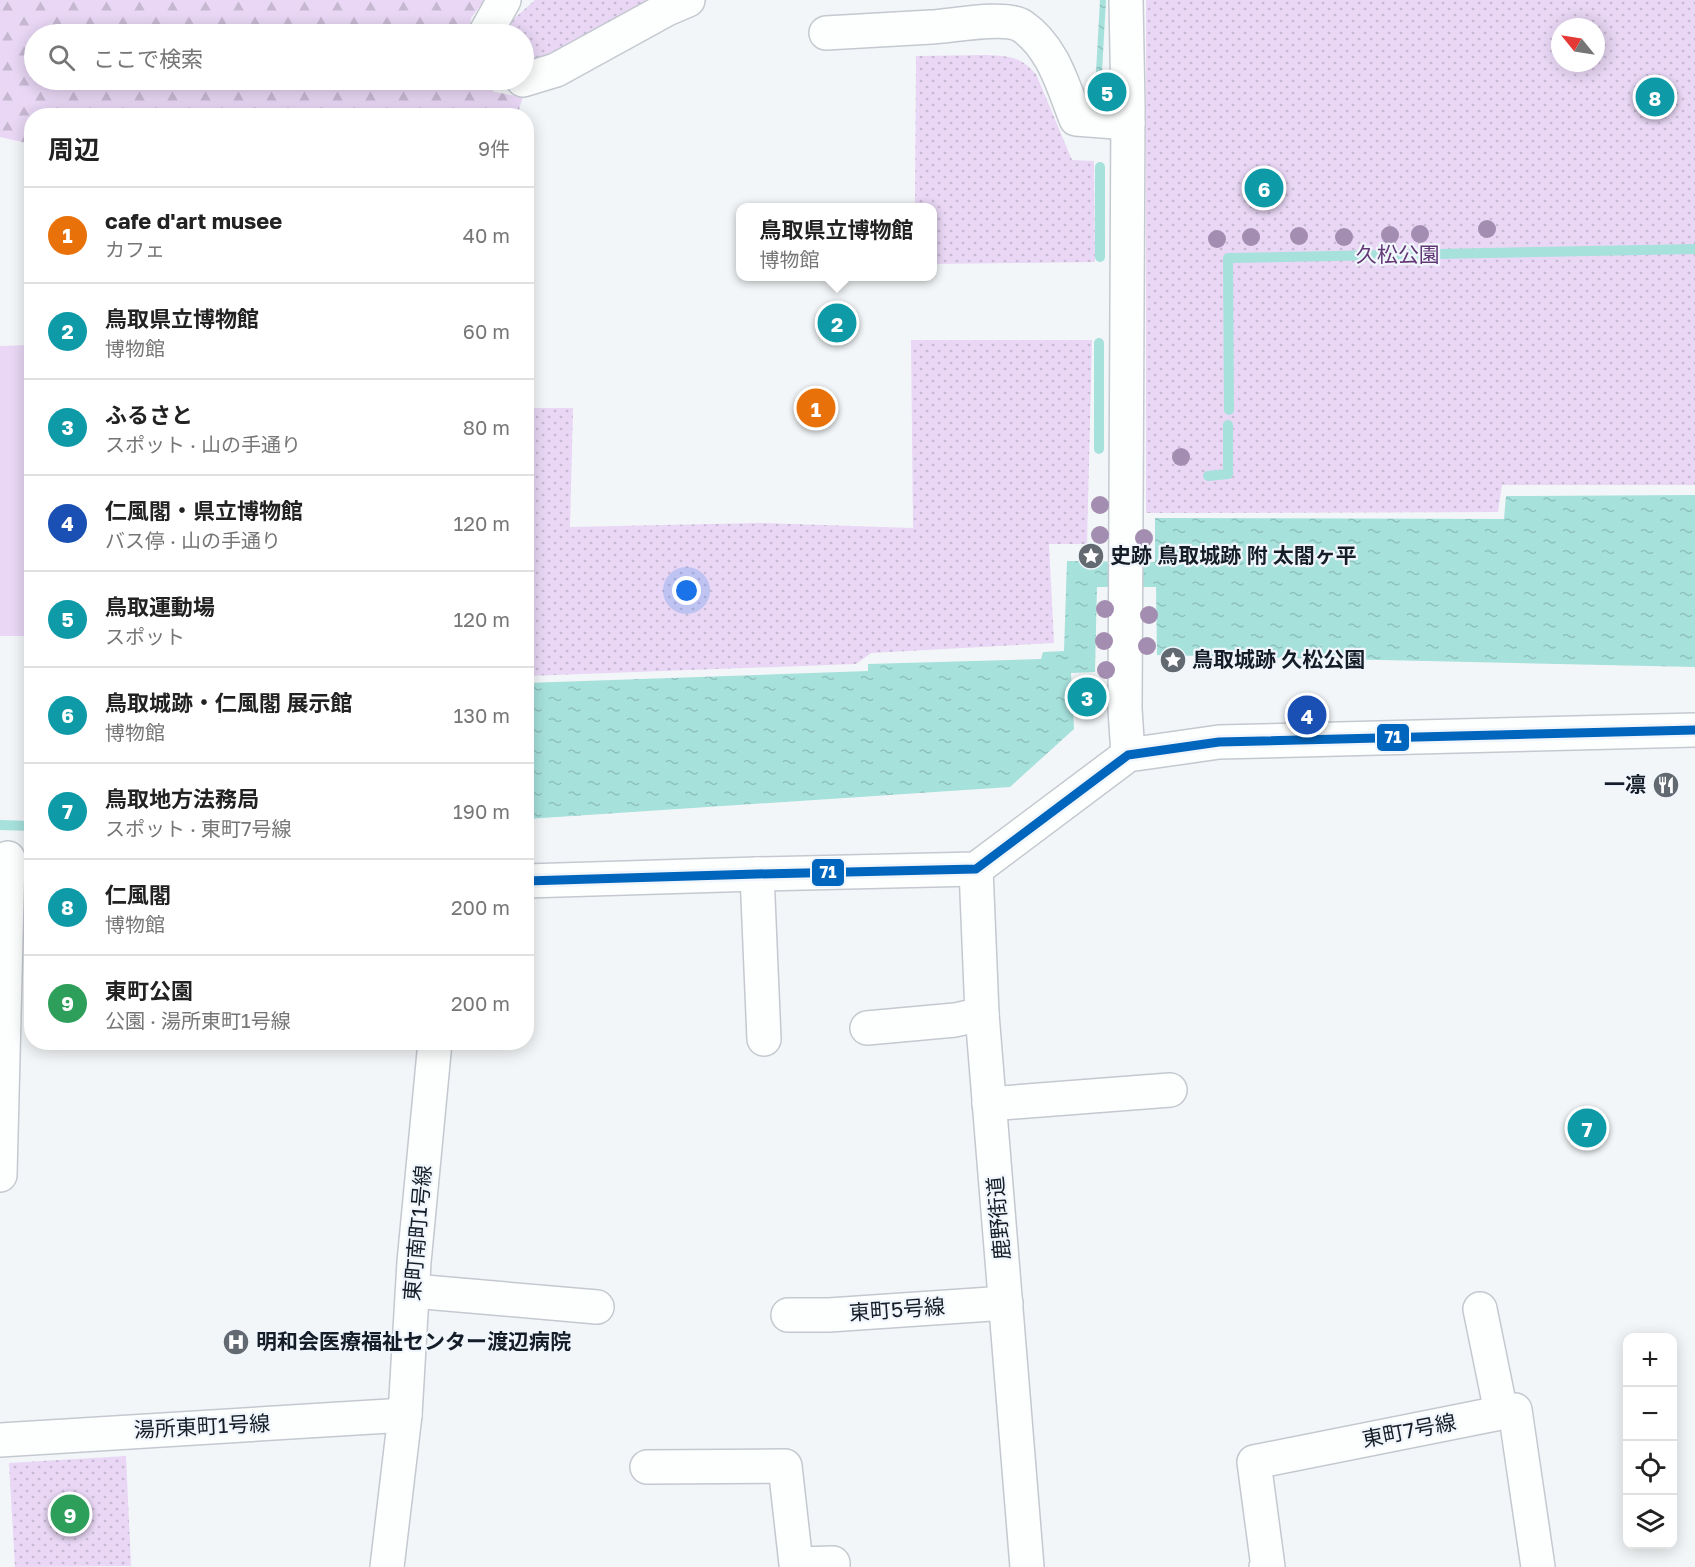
<!DOCTYPE html>
<html lang="ja">
<head>
<meta charset="utf-8">
<style>
	:root { --surface:#fff; --page:#f6f6f6; --text:#222; --muted:#767676; --line:#e0e0e0; --accent:#2563eb }
	body { margin:0; font-family:"Golos Text","Noto Sans JP",sans-serif; background:var(--page); color:var(--text) }
	.controls { position:absolute; right:18px; bottom:18px; display:grid; overflow:hidden; border-radius:12px; box-shadow:0 3px 15px #0003 }
	.controls button { width:54px; height:54px; display:grid; place-items:center; padding:0; border:0; border-bottom:2px solid var(--line); background:var(--surface); color:var(--text); font:30px sans-serif }
	.compass { position:absolute; left:1551px; top:18px; width:54px; height:54px; border-radius:50%; background:var(--surface); box-shadow:0 3px 15px #0003; rotate:300deg }
	.you { position:absolute; left:687px; top:591px; width:21px; height:21px; margin:-15px; border:4px solid #fff; border-radius:50%; background:#1a73e8; box-shadow:0 0 0 9px #1a73e833 }
	.badge { display:grid; place-items:center; width:39px; height:39px; border-radius:50%; background:var(--accent); color:#fff; font-size:20px; font-weight:700 }
	.pin { position:absolute; translate:-50% -50%; border:3px solid #fff; box-shadow:0 2px 6px #0006 }
	.popup { position:absolute; left:736px; top:203px; width:201px; height:78px; box-sizing:border-box; display:grid; place-content:center; border-radius:12px; background:var(--surface); filter:drop-shadow(0 2px 4px #0005); font-size:20px; white-space:nowrap; color:var(--muted) }
	.popup b { font-size:22px; color:var(--text) }
	.popup::after { content:''; position:absolute; left:50%; top:100%; margin-left:-12px; border:12px solid transparent; border-top-color:var(--surface) }
	.list { margin:0; padding:0; list-style:none }
	h2 { display:flex; justify-content:space-between; align-items:center; height:78px; margin:0; padding:0 24px; font-size:26px }
	h2 small { font-size:20px; font-weight:400; color:var(--muted) }
	.list li { display:grid; grid-template-columns:39px 1fr auto; gap:18px; align-items:center; box-sizing:border-box; height:96px; padding:0 24px; border-top:2px solid var(--line) }
	.list b { display:block; font-size:22px; white-space:nowrap }
	.list p { margin:0; font-size:20px; white-space:nowrap; color:var(--muted) }
	.list em { font-size:20px; font-style:normal; color:var(--muted) }
	.icon { flex:none; width:33px; height:33px; fill:none; stroke:currentColor; stroke-width:2; stroke-linecap:round; stroke-linejoin:round }
	.map { position:relative; flex:none; width:1695px; height:1567px; overflow:hidden }
	.search { position:absolute; background:var(--surface); box-shadow:0 3px 15px #0003; left:24px; top:24px; width:510px; height:66px; display:flex; align-items:center; gap:15px; box-sizing:border-box; padding:0 21px; border-radius:33px; color:var(--muted); font-size:22px }
	.panel { position:absolute; background:var(--surface); box-shadow:0 3px 15px #0003; left:24px; top:108px; width:510px; height:942px; border-radius:24px }
	.map>svg:first-child { display:block }
	.forest { fill:url(#forest-firs) }
	.park { fill:url(#park-dots); fill-rule:evenodd }
	.pitch { fill:#e9d7f5 }
	.water { fill:url(#water-ripples) }
	.lines { fill:none; stroke-linecap:round; stroke-linejoin:round }
	.stream { stroke:#a6e1dc; stroke-width:10 }
	.minor-casing { stroke:#c4c9d0; stroke-width:36 }
	.minor { stroke:#fdfefe; stroke-width:33 }
	.bus-1-casing { stroke:#f0f6fb; stroke-width:14 }
	.bus-1 { stroke:#0065bd; stroke-width:9 }
	.tree { fill:#a38db0 }
	.labels { text-anchor:middle; stroke-width:4.5; stroke-linejoin:round; paint-order:stroke }
	.park-label { font-size:21px; fill:#613776; stroke:#f0f6fb }
	.poi-label { font-size:21px; font-weight:bold; fill:#141d28; stroke:#f0f6fb; text-anchor:start }
	.street-label { font-size:21px; fill:#141d28; stroke:#f0f6fb }
	.line-badge { stroke:#f0f6fb; stroke-width:2 }
	.badge-label { font-size:16px; text-anchor:middle; font-weight:bold; fill:#fff }
</style>
</head>
<body>
<div class="map">
<svg width="1695" height="1567" viewBox="0 0 1695 1567">
	<defs>
		<pattern id="forest-firs" width="22" height="20" patternUnits="userSpaceOnUse" patternTransform="scale(1.5)"><rect width="22" height="20" fill="#e9d7f5"/><path d="M5 1l3.5 6h-7zM16 11l3.5 6h-7z" fill="#c7b8d2"/></pattern>
		<pattern id="park-dots" width="8" height="8" patternUnits="userSpaceOnUse" patternTransform="scale(1.5)"><rect width="8" height="8" fill="#e9d7f5"/><path d="M2 2h.1M6 6h.1" fill="none" stroke="#c7b8d2" stroke-width="1.8" stroke-linecap="round"/></pattern>
		<pattern id="water-ripples" width="26" height="14" patternUnits="userSpaceOnUse" patternTransform="scale(1.5)"><rect width="26" height="14" fill="#a6e1dc"/><path d="M2 4q2-2 4 0t4 0M15 11q2-2 4 0t4 0" fill="none" stroke="#8ec1bd"/></pattern>
	</defs>
	<rect width="100%" height="100%" fill="#f3f6f8"/>
	<polygon class="forest" points="0,0 485,0 471,18 470,34 34,34 34,80 483,80 494,92 523,97 517,116 32,116 31,144 0,137"/>
	<g class="park">
		<polygon points="535,0 665,0 524,68 524,34 501,34 507,25"/>
		<path d="M1146,0H1695V485H1502L1498,512L1146,513ZM1560,27H1596V63H1560Z"/>
		<path d="M986,55C1009,56 1020,56 1036,74L1072,160L1094,161L1095,262L933,264V208L915,207L916,56Z"/>
		<polygon points="911,340 1092,340 1087,544 1049,544 1054,643 871,653 856,664 527,676 527,387 530,387 531,408 573,408 570,527 759,523 913,528"/>
		<polygon points="126,1456 131,1566 15,1567 9,1463"/>
	</g>
	<polygon class="pitch" points="31,345 31,636 0,636 0,346"/>
	<g class="water">
		<polygon points="1100,0 1106,0 1101,90 1095,90"/>
		<polygon points="1695,495 1695,667 1157,655 1156,587 1097,587 1095,672 1071,673 1074,729 1010,787 527,819 526,683 868,671 868,664 1041,659 1043,652 1064,651 1067,561 1155,562 1155,518 1504,519 1506,496"/>
	</g>
	<g class="lines">
		<g class="stream">
			<polyline points="1100,167 1100,257"/>
			<polyline points="1099,343 1099,449"/>
			<polyline points="1229,410 1228,258 1695,249"/>
			<polyline points="1208,476 1228,474 1228,425"/>
			<polyline points="0,825 32,826"/>
		</g>
		<defs>
			<g id="minor">
				<polyline points="1126,0 1128,106 1125,709 1128,755"/>
				<path d="M826,33C861,31 896,29 931,27C952,26 1005,15 1022,26C1053,47 1063,86 1076,119L1128,123"/>
				<polyline points="485,34 504,0"/>
				<polyline points="523,80 556,70 667,9 688,0"/>
				<polyline points="976,869 982,1014 1027,1567"/>
				<polyline points="757,874 764,1039"/>
				<polyline points="526,881 757,874 976,869 1128,755 1219,742 1695,730"/>
				<polyline points="867,1028 955,1020 982,1014"/>
				<polyline points="989,1104 1170,1090"/>
				<polyline points="0,1175 8,858"/>
				<polyline points="413,1291 597,1307"/>
				<polyline points="1480,1309 1501,1412"/>
				<polyline points="788,1315 829,1315 1006,1303"/>
				<polyline points="0,1440 405,1415"/>
				<polyline points="647,1467 785,1466 796,1564 833,1563 833,1567"/>
				<polyline points="387,1567 405,1415 414,1262 435,1042"/>
				<polyline points="1266,1567 1268,1567 1254,1462 1515,1410 1538,1567"/>
			</g>
		</defs>
		<use href="#minor" class="minor-casing"/>
		<use href="#minor" class="minor"/>
		<defs>
			<polyline id="bus-1" points="526,881 757,874 976,869 1128,755 1219,742 1695,730"/>
		</defs>
		<use href="#bus-1" class="bus-1-casing"/>
		<use href="#bus-1" class="bus-1"/>
	</g>
	<g class="tree">
		<circle cx="1487" cy="229" r="9"/>
		<circle cx="1420" cy="234" r="9"/>
		<circle cx="1390" cy="235" r="9"/>
		<circle cx="1299" cy="236" r="9"/>
		<circle cx="1251" cy="237" r="9"/>
		<circle cx="1344" cy="237" r="9"/>
		<circle cx="1217" cy="239" r="9"/>
		<circle cx="1181" cy="457" r="9"/>
		<circle cx="1100" cy="505" r="9"/>
		<circle cx="1100" cy="535" r="9"/>
		<circle cx="1144" cy="538" r="9"/>
		<circle cx="1105" cy="609" r="9"/>
		<circle cx="1149" cy="615" r="9"/>
		<circle cx="1104" cy="641" r="9"/>
		<circle cx="1147" cy="646" r="9"/>
		<circle cx="1106" cy="670" r="9"/>
	</g>
	<defs>
		<symbol id="sight-disc" viewBox="-11 -11 22 22"><circle r="9.5" fill="#626971" stroke="#f0f6fb"/><path d="M0-6L1.8-2.2L6-1.7L2.9 1.2L3.7 5.4L0 3.3L-3.7 5.4L-2.9 1.2L-6-1.7L-1.8-2.2Z" fill="#fff"/></symbol>
		<symbol id="restaurant-disc" viewBox="-11 -11 22 22"><circle r="9.5" fill="#626971" stroke="#f0f6fb"/><path d="M-5-6h1v4h1v-4h1v4h1v-4h1v5L-1.5 .5V6h-2V.5L-5-1ZM5-6V6H3V1.5H1.5Q1.5-4 5-6Z" fill="#fff"/></symbol>
		<symbol id="hospital-disc" viewBox="-11 -11 22 22"><circle r="9.5" fill="#626971" stroke="#f0f6fb"/><path d="M-5-5h3v3.5h4V-5h3V5h-3V1.5h-4V5h-3Z" fill="#fff"/></symbol>
	</defs>
	<g fill-rule="evenodd">
		<use href="#sight-disc" x="1076" y="541" width="30" height="30"/>
		<use href="#sight-disc" x="1158" y="645" width="30" height="30"/>
		<use href="#restaurant-disc" x="1651" y="770" width="30" height="30"/>
		<use href="#hospital-disc" x="221" y="1327" width="30" height="30"/>
	</g>
	<g class="labels">
		<g class="park-label">
			<text x="1398" y="262">久松公園</text>
		</g>
		<g class="poi-label">
			<text x="1110" y="563">史跡 鳥取城跡 附 太閤ヶ平</text>
			<text x="1192" y="667">鳥取城跡 久松公園</text>
			<text x="1646" y="792" text-anchor="end">一凛</text>
			<text x="256" y="1349">明和会医療福祉センター渡辺病院</text>
		</g>
		<g class="street-label">
			<text transform="translate(999 1218) rotate(-95)" y="7">鹿野街道</text>
			<text transform="translate(418 1233) rotate(-85)" y="7">東町南町1号線</text>
			<text transform="translate(897 1310) rotate(-4)" y="7">東町5号線</text>
			<text transform="translate(202 1427) rotate(-3)" y="7">湯所東町1号線</text>
			<text transform="translate(1409 1431) rotate(-11)" y="7">東町7号線</text>
		</g>
	</g>
	<g class="line-badge">
		<rect x="1376" y="723" width="34" height="29" rx="6" fill="#0065bd"/>
		<rect x="811" y="858" width="34" height="29" rx="6" fill="#0065bd"/>
	</g>
	<g class="badge-label">
		<text x="1393" y="743">71</text>
		<text x="828" y="878">71</text>
	</g>
</svg>
<div class="controls">
<button>+</button>
<button>−</button>
<button><svg class="icon" aria-label="locate" viewBox="0 0 24 24"><circle cx="12" cy="12" r="6"/><path d="M12 2v4M12 18v4M2 12h4M18 12h4"/></svg></button>
<button><svg class="icon" aria-label="layers" viewBox="0 0 24 24"><path d="M12 4l9 5-9 5-9-5zM3 14l9 5 9-5"/></svg></button>
</div>
<svg class="compass" viewBox="-18 -18 36 36"><path d="M0-13l5 13h-10z" fill="#e53935"/><path d="M0 13l5-13h-10z" fill="#767676"/></svg>
<div class="you"></div>
<div class="pin badge" style="left:816px;top:408px;background:#e8710a">1</div>
<div class="pin badge" style="left:837px;top:323px;background:#0f9aa8">2</div>
<div class="popup"><b>鳥取県立博物館</b>博物館</div>
<div class="pin badge" style="left:1087px;top:697px;background:#0f9aa8">3</div>
<div class="pin badge" style="left:1307px;top:715px;background:#1a4fb4">4</div>
<div class="pin badge" style="left:1107px;top:92px;background:#0f9aa8">5</div>
<div class="pin badge" style="left:1264px;top:188px;background:#0f9aa8">6</div>
<div class="pin badge" style="left:1587px;top:1128px;background:#0f9aa8">7</div>
<div class="pin badge" style="left:1655px;top:97px;background:#0f9aa8">8</div>
<div class="pin badge" style="left:70px;top:1514px;background:#2e9e5b">9</div>
<div class="search"><svg class="icon" aria-label="search" viewBox="0 0 24 24"><circle cx="10" cy="10" r="6"/><path d="M15 15l6 6"/></svg>ここで検索</div>
<section class="panel">
<h2>周辺<small>9件</small></h2>
<ul class="list">
<li><span class="badge" style="background:#e8710a">1</span><div><b>cafe d'art musee</b><p>カフェ</p></div><em>40 m</em></li>
<li><span class="badge" style="background:#0f9aa8">2</span><div><b>鳥取県立博物館</b><p>博物館</p></div><em>60 m</em></li>
<li><span class="badge" style="background:#0f9aa8">3</span><div><b>ふるさと</b><p>スポット · 山の手通り</p></div><em>80 m</em></li>
<li><span class="badge" style="background:#1a4fb4">4</span><div><b>仁風閣・県立博物館</b><p>バス停 · 山の手通り</p></div><em>120 m</em></li>
<li><span class="badge" style="background:#0f9aa8">5</span><div><b>鳥取運動場</b><p>スポット</p></div><em>120 m</em></li>
<li><span class="badge" style="background:#0f9aa8">6</span><div><b>鳥取城跡・仁風閣 展示館</b><p>博物館</p></div><em>130 m</em></li>
<li><span class="badge" style="background:#0f9aa8">7</span><div><b>鳥取地方法務局</b><p>スポット · 東町7号線</p></div><em>190 m</em></li>
<li><span class="badge" style="background:#0f9aa8">8</span><div><b>仁風閣</b><p>博物館</p></div><em>200 m</em></li>
<li><span class="badge" style="background:#2e9e5b">9</span><div><b>東町公園</b><p>公園 · 湯所東町1号線</p></div><em>200 m</em></li>
</ul>
</section>
</div>
</body>
</html>
